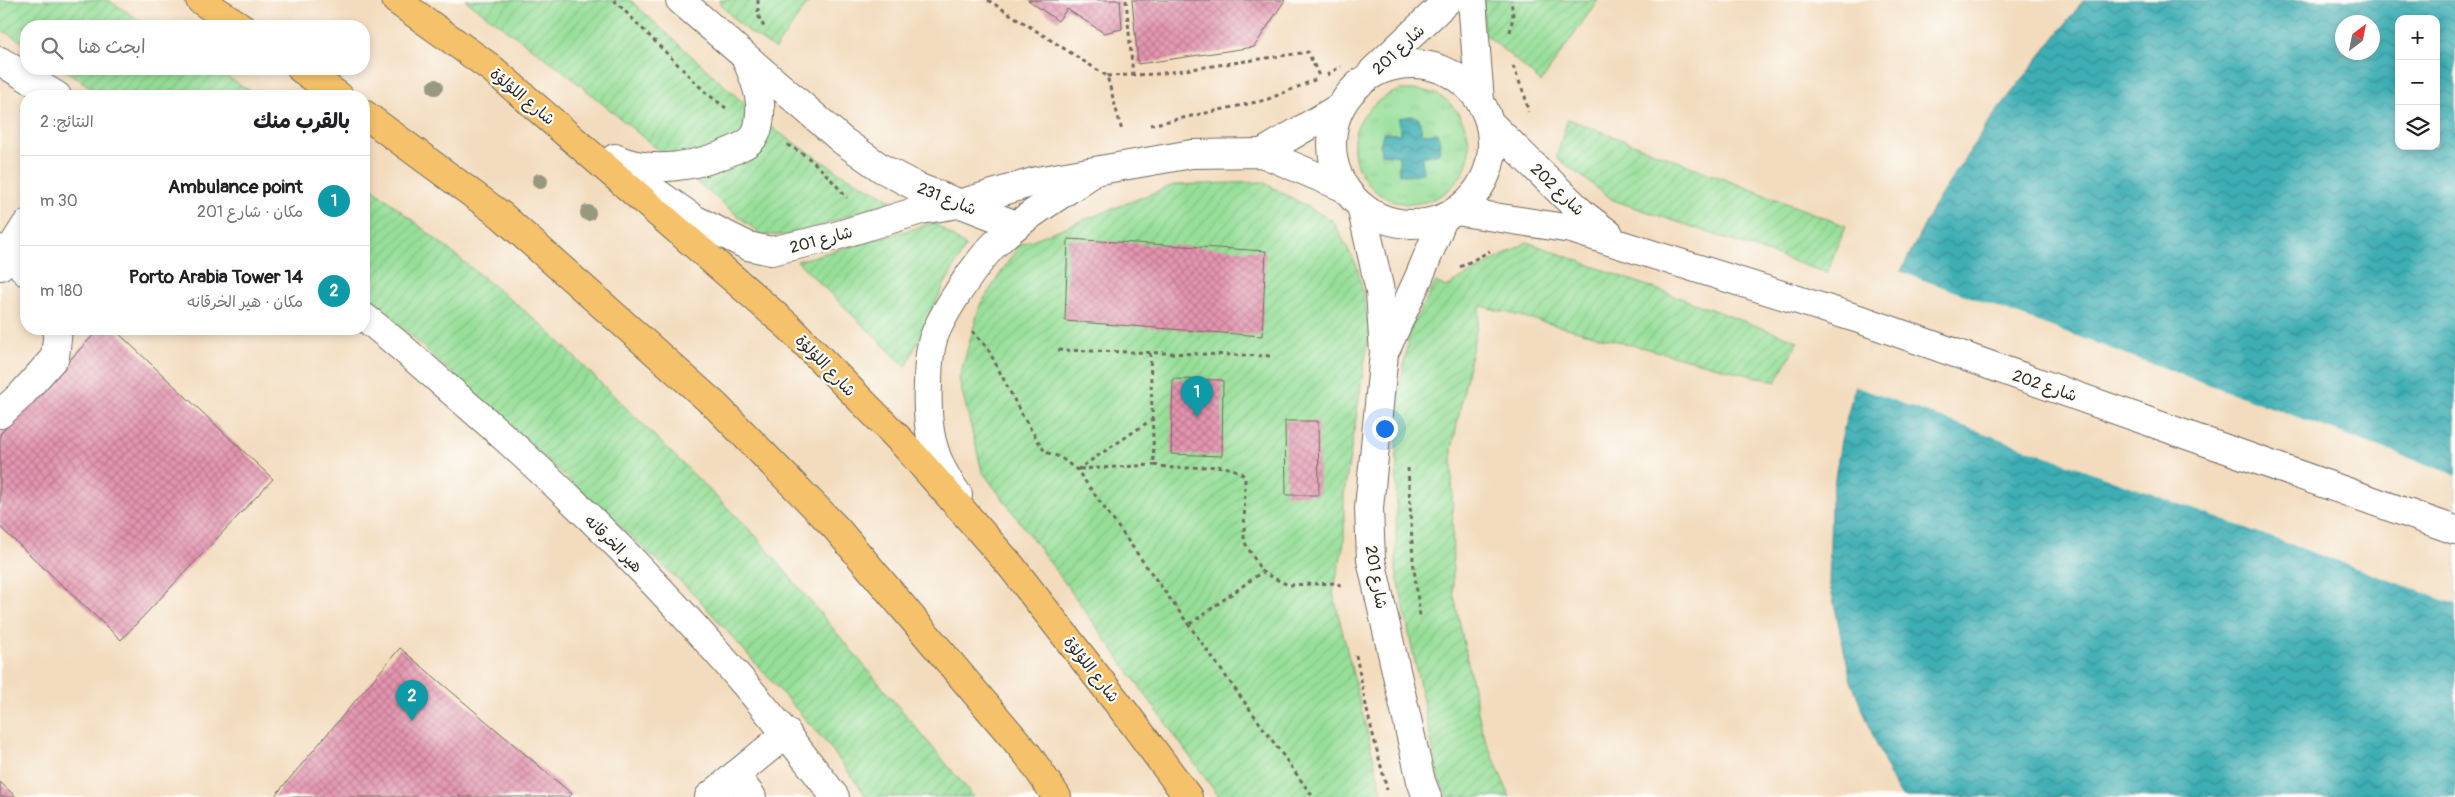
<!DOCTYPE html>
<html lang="ar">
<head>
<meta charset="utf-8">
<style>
	:root { --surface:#fff; --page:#f2f2f2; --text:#202124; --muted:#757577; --line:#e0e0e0; --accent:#111827 }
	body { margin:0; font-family:Pangolin,"Playpen Sans Arabic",sans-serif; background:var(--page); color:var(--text); direction:rtl }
	.controls { position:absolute; right:15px; top:15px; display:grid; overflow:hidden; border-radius:10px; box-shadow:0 2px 8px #0003 }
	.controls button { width:45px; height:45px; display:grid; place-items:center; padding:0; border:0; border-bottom:1px solid var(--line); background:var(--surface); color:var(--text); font:25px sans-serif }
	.compass { position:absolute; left:2335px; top:15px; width:45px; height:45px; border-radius:50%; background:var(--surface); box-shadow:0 2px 8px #0003; rotate:32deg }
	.you { position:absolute; left:1384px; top:428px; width:18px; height:18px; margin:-12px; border:4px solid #fff; border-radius:50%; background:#1a73e8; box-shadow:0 0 0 8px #1a73e833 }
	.badge { display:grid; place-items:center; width:32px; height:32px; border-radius:50%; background:var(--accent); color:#fff; font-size:16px; font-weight:700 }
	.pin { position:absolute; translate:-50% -41px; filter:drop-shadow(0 1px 2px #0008) }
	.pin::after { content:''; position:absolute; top:26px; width:18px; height:15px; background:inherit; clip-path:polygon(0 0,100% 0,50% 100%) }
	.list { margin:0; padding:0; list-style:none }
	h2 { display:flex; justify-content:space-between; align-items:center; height:65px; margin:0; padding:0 20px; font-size:21px }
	h2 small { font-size:16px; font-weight:400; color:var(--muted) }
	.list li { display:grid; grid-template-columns:32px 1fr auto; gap:15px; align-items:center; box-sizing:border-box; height:90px; padding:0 20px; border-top:1px solid var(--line) }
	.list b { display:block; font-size:19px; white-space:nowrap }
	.list p { margin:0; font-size:16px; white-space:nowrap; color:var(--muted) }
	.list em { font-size:16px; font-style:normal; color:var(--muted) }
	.icon { flex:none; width:28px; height:28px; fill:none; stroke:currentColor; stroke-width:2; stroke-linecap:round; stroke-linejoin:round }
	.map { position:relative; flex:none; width:2455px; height:797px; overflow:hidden; direction:ltr }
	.search { position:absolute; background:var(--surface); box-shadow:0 2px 8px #0003; left:20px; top:20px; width:350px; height:55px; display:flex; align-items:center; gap:12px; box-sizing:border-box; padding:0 18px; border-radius:20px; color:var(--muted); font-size:19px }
	.panel { position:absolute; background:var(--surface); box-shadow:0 2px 8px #0003; left:20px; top:90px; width:350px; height:245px; border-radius:20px; direction:rtl }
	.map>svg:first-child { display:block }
	.grass { fill:url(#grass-tufts); stroke:#618562; fill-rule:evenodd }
	.garden { fill:url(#garden-furrows); stroke:#618562 }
	.water { fill:url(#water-waves); stroke:#346c70; fill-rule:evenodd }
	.pier { fill:#f3dcbe }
	.building { fill:url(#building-cross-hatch) }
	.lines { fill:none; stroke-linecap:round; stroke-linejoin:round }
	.minor-casing { stroke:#71695e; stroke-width:30 }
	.major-casing { stroke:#71695e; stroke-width:30 }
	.path { stroke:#71695e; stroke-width:3; stroke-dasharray:4 4; stroke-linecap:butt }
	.minor { stroke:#fff; stroke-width:28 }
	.major { stroke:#f5c16b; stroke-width:28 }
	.tree { fill:#97987f }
	.labels { text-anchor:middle; stroke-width:4.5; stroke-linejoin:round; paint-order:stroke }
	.street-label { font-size:16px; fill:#2b2b2b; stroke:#fdfcf7 }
</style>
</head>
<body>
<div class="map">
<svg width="2455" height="797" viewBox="0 0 2455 797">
	<defs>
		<pattern id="grass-tufts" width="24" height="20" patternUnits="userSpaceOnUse" patternTransform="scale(1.25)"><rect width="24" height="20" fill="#97df99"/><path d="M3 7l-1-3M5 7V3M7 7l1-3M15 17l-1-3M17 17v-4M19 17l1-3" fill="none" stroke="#82c084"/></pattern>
		<pattern id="garden-furrows" width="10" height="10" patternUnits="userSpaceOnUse" patternTransform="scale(1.25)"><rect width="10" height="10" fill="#97df99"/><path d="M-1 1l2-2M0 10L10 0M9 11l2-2" fill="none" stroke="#82c084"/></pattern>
		<pattern id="water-waves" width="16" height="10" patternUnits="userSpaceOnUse" patternTransform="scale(1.25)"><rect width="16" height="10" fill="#3caeb4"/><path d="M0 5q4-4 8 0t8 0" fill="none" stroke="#338e93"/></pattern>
		<pattern id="building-cross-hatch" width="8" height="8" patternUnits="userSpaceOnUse" patternTransform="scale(1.25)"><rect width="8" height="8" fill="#e494b0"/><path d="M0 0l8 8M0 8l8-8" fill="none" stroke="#b9798f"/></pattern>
	</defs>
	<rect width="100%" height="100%" fill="#fdfcf7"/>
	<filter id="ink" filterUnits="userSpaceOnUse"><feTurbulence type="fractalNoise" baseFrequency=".02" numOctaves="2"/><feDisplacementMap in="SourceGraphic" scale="10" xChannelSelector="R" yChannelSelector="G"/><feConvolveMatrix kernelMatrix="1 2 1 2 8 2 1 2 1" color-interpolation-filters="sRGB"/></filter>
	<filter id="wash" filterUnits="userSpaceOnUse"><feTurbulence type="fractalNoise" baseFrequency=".0096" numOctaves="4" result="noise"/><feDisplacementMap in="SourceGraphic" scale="20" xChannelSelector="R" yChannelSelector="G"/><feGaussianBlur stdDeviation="1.12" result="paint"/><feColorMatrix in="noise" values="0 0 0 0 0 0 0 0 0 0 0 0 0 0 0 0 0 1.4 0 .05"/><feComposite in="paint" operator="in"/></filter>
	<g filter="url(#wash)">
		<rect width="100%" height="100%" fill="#f3dcbe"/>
		<path class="grass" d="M1400,90C1413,90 1426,89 1438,95C1460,106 1473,135 1468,159C1465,174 1454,188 1441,195C1370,236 1308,123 1400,90ZM1400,134H1422V157L1399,174Z"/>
		<g class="garden">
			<polygon points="0,0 108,0 149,26 26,26 26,44 0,29"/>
			<polygon points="465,0 630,0 769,126 840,173 892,200 796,235 761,235 557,66"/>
			<polygon points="719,0 810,0 775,49 741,26 720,4"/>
			<polygon points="1483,0 1598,0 1541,82 1484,33"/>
			<polygon points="64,69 215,69 258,96 103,96"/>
			<polygon points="1568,119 1846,226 1827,273 1613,200 1556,157"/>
			<polygon points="364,181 543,326 754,534 974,797 867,797 829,746 695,595 364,293"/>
			<polygon points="1263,182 1333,221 1357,266 1370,327 1344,495 1344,542 1333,593 1383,797 1219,797 1060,576 982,471 959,379 980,305 1019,245 1174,185"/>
			<polygon points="934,223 966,246 944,285 906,367 797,261"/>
			<polygon points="1527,242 1798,341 1776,382 1481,306 1452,449 1453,591 1482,731 1510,797 1447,797 1439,779 1396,570 1397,404 1410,330 1436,282 1446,287"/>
		</g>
		<g class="water">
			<path d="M2084,0H2455V797H1902L1892,781L1851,681L1829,581L1831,503L1841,440L1852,397L1868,352L1896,281L1935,204L1991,119ZM2399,19H2436V146H2399ZM2342,22H2372V52H2342Z"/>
			<polygon points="1411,116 1419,118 1422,134 1437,133 1440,142 1439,153 1422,157 1423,173 1410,176 1399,174 1399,156 1381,154 1380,145 1383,133 1400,134 1399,118"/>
		</g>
		<polygon class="pier" points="1899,271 2455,475 2455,604 1854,386"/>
		<g id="blocks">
			<g class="building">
				<polygon points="1028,0 1120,0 1122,29 1104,33 1067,9 1058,21"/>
				<polygon points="1132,0 1285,0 1254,47 1138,64"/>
				<polygon points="1068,239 1266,251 1262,336 1065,321"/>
				<polygon points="99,329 114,329 273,479 121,640 0,527 0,434"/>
				<polygon points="1173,379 1223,380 1222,456 1171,454"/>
				<polygon points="1285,421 1318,421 1319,495 1286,495"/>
				<polygon points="400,648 572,794 569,797 274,797"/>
				<polygon points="0,782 16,797 0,797"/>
			</g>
		</g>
	</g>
	<g filter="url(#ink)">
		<use href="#blocks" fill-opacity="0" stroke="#71695e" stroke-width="1"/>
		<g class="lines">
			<defs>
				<g id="minor">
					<polyline points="680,0 843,141 881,168 917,187 1016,225"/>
					<polyline points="1472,0 1480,101"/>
					<polyline points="0,61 57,96"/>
					<circle cx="1412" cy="144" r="80"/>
					<polyline points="1373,71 1448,0"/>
					<polyline points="1490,123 1583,214 1609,234"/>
					<polyline points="1262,153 1340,107"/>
					<path d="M615,158C650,175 700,166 734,150C743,146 754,141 757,131C765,103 757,85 747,61"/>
					<polyline points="621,168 696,220 748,246 771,251 832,237 921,210 959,204 1037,181 1192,154 1262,153 1345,188"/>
					<polyline points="1361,206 1380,291 1384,353 1369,508 1371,560 1421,781 1427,797"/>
					<polyline points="1456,211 1571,229 1862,320 2455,530"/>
					<polyline points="0,249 10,251 26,272"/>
					<polyline points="0,266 26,225"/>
					<path d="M364,317C396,341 426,369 456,395C596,515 724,649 835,797"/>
					<polyline points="1387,347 1419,277 1443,219"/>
					<polyline points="0,414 21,395 55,357 58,329"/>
					<path d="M958,495C931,459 926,427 928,384C928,371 929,356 932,343C938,318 977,262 995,244C1023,217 1058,197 1090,175"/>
					<polyline points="735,775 752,797"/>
					<polyline points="709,797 787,733"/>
				</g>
				<g id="major">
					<polyline points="200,0 240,26"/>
					<polyline points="396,0 491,68 789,327 902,442 1011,566 1127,715 1188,797"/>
					<polyline points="301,69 339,96"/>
					<polyline points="364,114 501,215 716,406 836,528 1028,755 1057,797"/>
				</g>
			</defs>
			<use href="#minor" class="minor-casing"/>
			<use href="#major" class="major-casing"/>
			<g class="path">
				<polyline points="614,0 705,92 726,108"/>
				<polyline points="758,0 758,15 764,27"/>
				<polyline points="988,0 1107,76 1122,131"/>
				<polyline points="1126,0 1133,75"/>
				<polyline points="1510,32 1513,16 1511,0"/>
				<polyline points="1513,66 1525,96 1528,112"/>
				<polyline points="1327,75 1341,66"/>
				<polyline points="1107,76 1157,74 1308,52 1320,78"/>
				<polyline points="1150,125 1266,100 1317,79"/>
				<path d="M787,145C811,155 830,178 847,198"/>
				<polyline points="1460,267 1490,251"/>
				<polyline points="972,331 988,349 1022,415 1045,452 1060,457 1077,470 1313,797"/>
				<polyline points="1058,350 1271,356"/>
				<path d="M1150,353L1154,465C1160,466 1167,467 1173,468C1196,470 1228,459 1245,477L1244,541L1262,572"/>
				<polyline points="1408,468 1413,560 1420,616"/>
				<polyline points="1080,469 1154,465"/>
				<polyline points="1077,470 1151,420"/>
				<polyline points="1190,624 1262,572 1288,585 1337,583 1343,588"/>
				<polyline points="1356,655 1368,715 1387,790"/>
			</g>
			<use href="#minor" class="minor"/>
			<use href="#major" class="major"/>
		</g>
		<g class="tree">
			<circle cx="435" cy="87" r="8"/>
			<circle cx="540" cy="181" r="8"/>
			<circle cx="588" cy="213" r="8"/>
		</g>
	</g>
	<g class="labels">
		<g class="street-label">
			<text transform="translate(1398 49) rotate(-43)" y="6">شارع 201</text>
			<text transform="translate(523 96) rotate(40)" y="6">شارع اللؤلؤة</text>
			<text transform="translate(1558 189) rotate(44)" y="6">شارع 202</text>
			<text transform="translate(947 198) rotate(22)" y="6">شارع 231</text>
			<text transform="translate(821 239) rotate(-15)" y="6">شارع 201</text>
			<text transform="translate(826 365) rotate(46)" y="6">شارع اللؤلؤة</text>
			<text transform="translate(2045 385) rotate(19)" y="6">شارع 202</text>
			<text transform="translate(614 543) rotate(45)" y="6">هير الخرقانه</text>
			<text transform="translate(1377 577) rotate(80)" y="6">شارع 201</text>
			<text transform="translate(1092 669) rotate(52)" y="6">شارع اللؤلؤة</text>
		</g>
	</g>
</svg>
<div class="controls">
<button>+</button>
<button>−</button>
<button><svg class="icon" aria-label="layers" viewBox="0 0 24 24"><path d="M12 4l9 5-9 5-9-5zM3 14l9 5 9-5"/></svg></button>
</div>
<svg class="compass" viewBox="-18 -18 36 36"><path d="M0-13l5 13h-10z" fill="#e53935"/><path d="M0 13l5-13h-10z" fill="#757577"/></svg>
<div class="you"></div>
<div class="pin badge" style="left:1197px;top:417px;background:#0f9aa8">1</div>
<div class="pin badge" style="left:412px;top:721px;background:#0f9aa8">2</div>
<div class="search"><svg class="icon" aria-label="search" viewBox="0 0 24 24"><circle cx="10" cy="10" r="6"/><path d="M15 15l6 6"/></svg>ابحث هنا</div>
<section class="panel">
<h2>بالقرب منك<small>النتائج: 2</small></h2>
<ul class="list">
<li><span class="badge" style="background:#0f9aa8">1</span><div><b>Ambulance point</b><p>مكان · شارع 201</p></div><em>30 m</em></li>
<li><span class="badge" style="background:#0f9aa8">2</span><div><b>Porto Arabia Tower 14</b><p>مكان · هير الخرقانه</p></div><em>180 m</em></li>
</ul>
</section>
</div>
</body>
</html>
